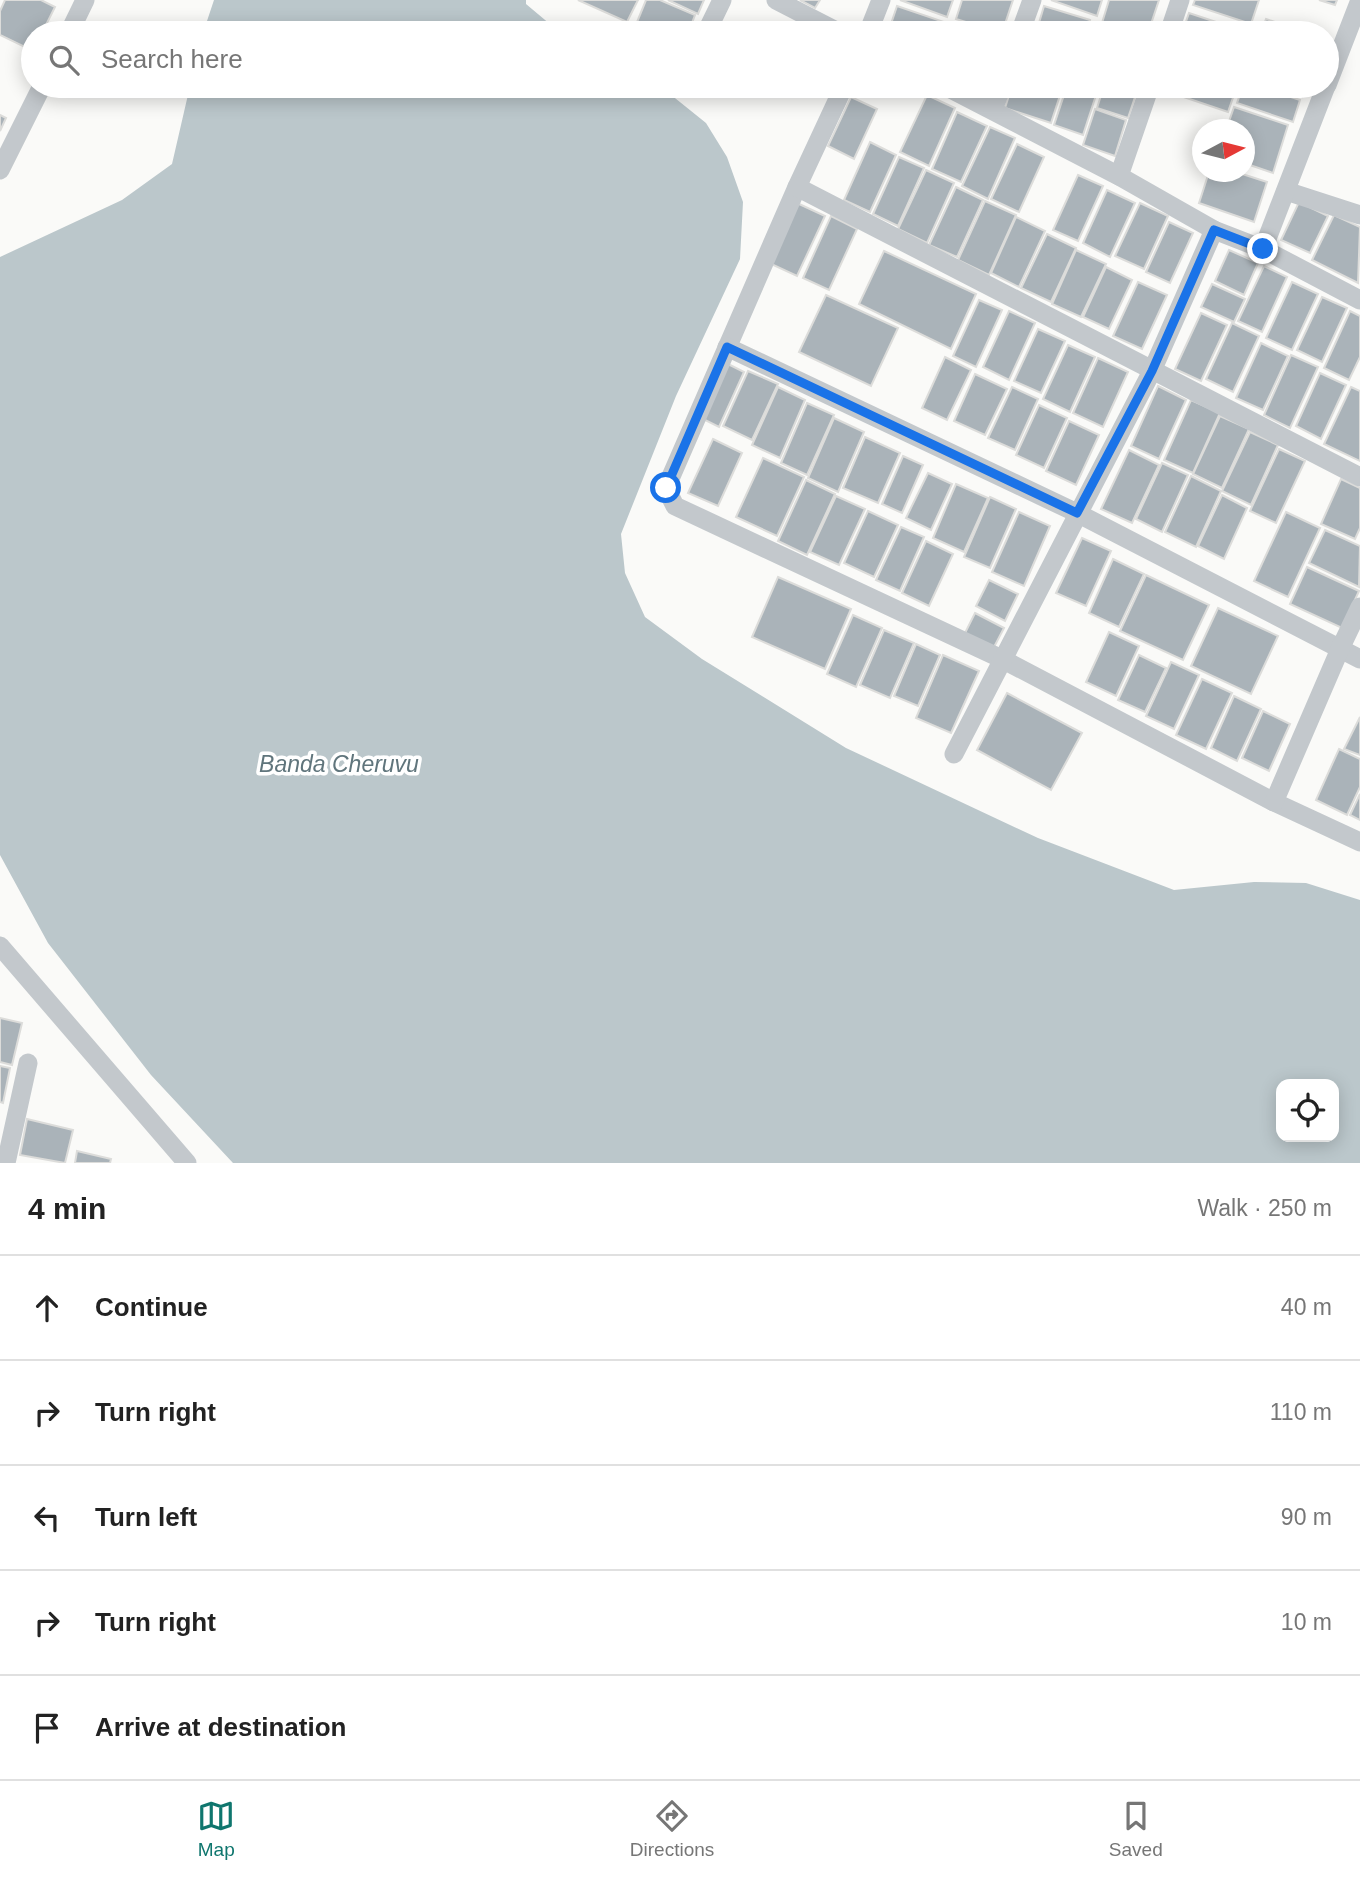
<!DOCTYPE html>
<html lang="en">
<head>
<meta charset="utf-8">
<style>
	:root { --surface:#fff; --page:#f6f6f6; --text:#222; --muted:#767676; --line:#e0e0e0; --accent:#0f766e }
	body { margin:0; font-family:Arial,sans-serif; background:var(--page); color:var(--text) }
	.controls { position:absolute; right:21px; bottom:21px; display:grid; overflow:hidden; border-radius:14px; box-shadow:0 4px 18px #0003 }
	.controls button { width:63px; height:63px; display:grid; place-items:center; padding:0; border:0; border-bottom:2px solid var(--line); background:var(--surface); color:var(--text); font:35px sans-serif }
	.compass { position:absolute; left:1192px; top:119px; width:63px; height:63px; border-radius:50%; background:var(--surface); box-shadow:0 4px 18px #0003; rotate:83deg }
	.stop { position:absolute; width:21px; height:21px; margin:-16px; border:5px solid #1a73e8; border-radius:50%; background:#fff }
	.stop.end { background:#1a73e8; border-color:#fff; box-shadow:0 2px 7px #0008 }
	.list { margin:0; padding:0; list-style:none }
	h2 { display:flex; justify-content:space-between; align-items:center; height:91px; margin:0; padding:0 28px; font-size:30px }
	h2 small { font-size:23px; font-weight:400; color:var(--muted) }
	.list li { display:grid; grid-template-columns:46px 1fr auto; gap:21px; align-items:center; box-sizing:border-box; height:105px; padding:0 28px; border-top:2px solid var(--line) }
	.list b { display:block; font-size:26px; white-space:nowrap }
	.list em { font-size:23px; font-style:normal; color:var(--muted) }
	.icon { flex:none; width:38px; height:38px; fill:none; stroke:currentColor; stroke-width:2; stroke-linecap:round; stroke-linejoin:round }
	.map { position:relative; flex:none; width:1360px; height:1163px; overflow:hidden }
	.search { position:absolute; background:var(--surface); box-shadow:0 4px 18px #0003; left:21px; right:21px; top:21px; height:77px; display:flex; align-items:center; gap:18px; box-sizing:border-box; padding:0 24px; border-radius:38px; color:var(--muted); font-size:26px }
	.sheet { height:616px; background:var(--surface) }
	nav { display:flex; justify-content:space-around; align-items:center; box-sizing:border-box; height:98px; border-top:2px solid var(--line); background:var(--surface); font-size:19px; color:var(--muted) }
	nav a { display:grid; justify-items:center; gap:4px }
	nav .on { color:var(--accent) }
	.map>svg:first-child { display:block }
	.water { fill:#bbc7cb; fill-rule:evenodd }
	.building { fill:#aab3b9; stroke:#dcdcda; stroke-width:2 }
	.lines { fill:none; stroke-linecap:round; stroke-linejoin:round }
	.street { stroke:#c3c8cc; stroke-width:19 }
	.route { stroke:#1a73e8; stroke-width:9 }
	.labels { text-anchor:middle; stroke-width:7; stroke-linejoin:round; paint-order:stroke }
	.water-label { font-size:23px; font-style:italic; fill:#60757c; stroke:#fff }
</style>
</head>
<body>
<div class="map">
<svg width="1360" height="1163" viewBox="0 0 1360 1163">
	<rect width="100%" height="100%" fill="#fafaf8"/>
	<g class="water">
		<polygon points="214,0 526,0 526,4 551,25 566,33 203,33"/>
		<path d="M190,86H660L706,123L727,157L743,202L740,259L676,396L621,534L625,573L645,617L702,659L846,748L1038,838L1174,890L1254,882L1306,883L1360,900V1163H233L151,1075L48,943L0,855V257L122,200L172,164ZM1281,1084H1334V1137H1281Z"/>
	</g>
	<g class="building">
		<polygon points="5,0 41,0 55,7 42,33 33,33 33,51 0,35 0,11"/>
		<polygon points="578,0 638,0 627,22"/>
		<polygon points="646,0 660,0 695,15 688,33 649,33 635,27"/>
		<polygon points="668,0 704,0 698,14"/>
		<polygon points="800,0 820,0 815,8"/>
		<polygon points="900,0 953,0 947,17"/>
		<polygon points="962,0 1013,0 1002,33 956,19"/>
		<polygon points="1051,0 1102,0 1097,16"/>
		<polygon points="1109,0 1159,0 1148,33 1134,33 1102,23"/>
		<polygon points="1195,0 1259,0 1251,24 1193,5"/>
		<polygon points="1319,0 1337,0 1335,5"/>
		<polygon points="897,6 944,22 940,33 888,33"/>
		<polygon points="1044,6 1090,20 1086,33 1036,33"/>
		<polygon points="1189,13 1249,33 1182,33"/>
		<polygon points="1266,19 1307,33 1261,33"/>
		<polygon points="950,25 973,33 947,33"/>
		<polygon points="1099,26 1122,33 1096,33"/>
		<polygon points="1012,86 1063,86 1051,123 1005,108"/>
		<polygon points="1067,86 1099,86 1083,135 1054,125"/>
		<polygon points="1104,86 1131,86 1138,88 1128,118 1097,108"/>
		<polygon points="1164,86 1237,86 1228,112 1163,90"/>
		<polygon points="1243,86 1257,86 1300,100 1293,122 1237,103"/>
		<polygon points="1268,86 1306,86 1302,97"/>
		<polygon points="927,95 955,108 929,166 900,152"/>
		<polygon points="851,97 877,109 854,159 828,146"/>
		<polygon points="1234,107 1288,125 1273,173 1244,163 1244,130 1226,130"/>
		<polygon points="1095,109 1126,120 1115,156 1083,145"/>
		<polygon points="957,112 987,126 961,182 932,169"/>
		<polygon points="0,115 6,118 0,131"/>
		<polygon points="990,127 1015,138 988,199 962,186"/>
		<polygon points="870,142 896,155 870,212 844,200"/>
		<polygon points="1017,144 1044,157 1019,212 991,199"/>
		<polygon points="899,157 924,168 898,226 873,214"/>
		<polygon points="926,170 954,183 927,243 898,229"/>
		<polygon points="1209,172 1236,172 1267,182 1254,222 1199,203"/>
		<polygon points="1078,175 1103,186 1078,241 1053,230"/>
		<polygon points="956,187 983,200 957,257 929,245"/>
		<polygon points="1107,190 1135,203 1110,257 1083,243"/>
		<polygon points="985,201 1016,215 989,275 958,260"/>
		<polygon points="1299,202 1328,216 1310,253 1281,240"/>
		<polygon points="797,203 825,216 797,276 769,263"/>
		<polygon points="1140,203 1168,216 1144,269 1115,256"/>
		<polygon points="1334,215 1360,227 1358,283 1312,260"/>
		<polygon points="831,216 857,229 829,290 803,278"/>
		<polygon points="1016,217 1045,231 1019,287 991,273"/>
		<polygon points="1169,222 1193,233 1170,283 1146,272"/>
		<polygon points="1047,234 1076,248 1051,302 1021,288"/>
		<polygon points="1076,250 1106,264 1081,317 1052,304"/>
		<polygon points="1229,250 1258,263 1244,295 1215,281"/>
		<polygon points="884,251 976,294 951,349 859,304"/>
		<polygon points="1264,266 1287,277 1262,332 1238,321"/>
		<polygon points="1106,267 1132,280 1109,329 1083,317"/>
		<polygon points="1138,282 1167,295 1142,349 1113,336"/>
		<polygon points="1292,282 1318,294 1292,350 1266,338"/>
		<polygon points="1212,284 1245,299 1234,322 1201,307"/>
		<polygon points="826,295 898,328 871,386 799,352"/>
		<polygon points="1322,297 1347,308 1322,362 1297,350"/>
		<polygon points="979,300 1002,310 976,367 953,356"/>
		<polygon points="1009,311 1035,323 1009,380 983,367"/>
		<polygon points="1350,311 1360,316 1360,357 1349,380 1324,368"/>
		<polygon points="1201,313 1227,325 1201,381 1175,369"/>
		<polygon points="1232,323 1259,336 1233,392 1206,379"/>
		<polygon points="1038,329 1065,341 1041,393 1014,381"/>
		<polygon points="1261,343 1288,356 1263,410 1236,398"/>
		<polygon points="1068,345 1095,357 1070,412 1043,399"/>
		<polygon points="1291,355 1318,367 1290,428 1264,415"/>
		<polygon points="945,357 971,370 947,420 922,408"/>
		<polygon points="1098,358 1128,372 1103,427 1073,413"/>
		<polygon points="724,362 744,372 719,427 699,417"/>
		<polygon points="748,371 778,384 752,440 723,426"/>
		<polygon points="1320,373 1346,385 1321,439 1296,426"/>
		<polygon points="975,374 1007,389 985,435 954,421"/>
		<polygon points="1158,386 1186,400 1159,459 1131,446"/>
		<polygon points="778,387 805,400 780,458 752,445"/>
		<polygon points="1012,387 1038,399 1015,450 988,438"/>
		<polygon points="1351,387 1360,391 1360,461 1324,444"/>
		<polygon points="1191,400 1220,413 1193,473 1164,460"/>
		<polygon points="807,403 834,415 807,475 781,463"/>
		<polygon points="1039,405 1067,418 1044,468 1016,455"/>
		<polygon points="1220,416 1249,429 1222,488 1193,474"/>
		<polygon points="834,418 864,432 838,492 808,478"/>
		<polygon points="1069,421 1099,435 1076,485 1046,471"/>
		<polygon points="1250,432 1278,445 1251,505 1222,491"/>
		<polygon points="865,437 900,453 878,503 843,488"/>
		<polygon points="713,439 742,453 718,506 688,493"/>
		<polygon points="1279,449 1305,461 1276,523 1250,511"/>
		<polygon points="1129,450 1159,465 1132,523 1101,509"/>
		<polygon points="903,456 923,465 902,513 882,504"/>
		<polygon points="763,458 804,477 777,536 736,517"/>
		<polygon points="1162,463 1188,475 1162,532 1136,519"/>
		<polygon points="928,473 952,484 931,530 906,518"/>
		<polygon points="1191,476 1221,491 1196,547 1165,532"/>
		<polygon points="1341,479 1360,488 1360,528 1355,539 1321,524"/>
		<polygon points="806,480 835,494 807,555 778,541"/>
		<polygon points="956,484 988,498 964,552 933,538"/>
		<polygon points="1222,495 1247,508 1224,559 1198,546"/>
		<polygon points="836,496 865,509 839,565 810,552"/>
		<polygon points="990,497 1016,509 990,568 964,557"/>
		<polygon points="868,511 898,525 874,577 844,563"/>
		<polygon points="1019,512 1050,526 1024,586 992,572"/>
		<polygon points="1286,512 1320,528 1288,597 1254,581"/>
		<polygon points="901,527 924,537 900,591 876,580"/>
		<polygon points="1325,530 1360,546 1359,587 1309,563"/>
		<polygon points="1082,538 1111,551 1086,606 1056,593"/>
		<polygon points="926,541 953,554 929,606 902,593"/>
		<polygon points="1113,559 1144,574 1119,627 1089,613"/>
		<polygon points="1307,567 1359,591 1342,628 1290,604"/>
		<polygon points="1146,575 1209,605 1183,660 1120,631"/>
		<polygon points="778,577 851,609 825,669 752,637"/>
		<polygon points="989,580 1018,594 1005,621 976,606"/>
		<polygon points="1218,608 1278,636 1251,694 1191,666"/>
		<polygon points="975,613 1004,628 993,649 964,635"/>
		<polygon points="853,615 882,628 856,687 827,674"/>
		<polygon points="884,630 914,643 890,698 860,685"/>
		<polygon points="1109,632 1139,646 1116,696 1086,682"/>
		<polygon points="916,644 940,655 918,706 894,696"/>
		<polygon points="943,655 979,671 951,733 916,718"/>
		<polygon points="1139,655 1166,668 1145,712 1118,700"/>
		<polygon points="1171,662 1199,675 1174,729 1146,716"/>
		<polygon points="1202,679 1232,693 1206,749 1176,735"/>
		<polygon points="1007,693 1082,733 1051,790 977,750"/>
		<polygon points="1234,696 1261,709 1237,761 1211,748"/>
		<polygon points="1263,711 1290,724 1269,771 1242,758"/>
		<polygon points="1360,717 1360,755 1344,749"/>
		<polygon points="1339,749 1360,759 1360,787 1347,815 1316,800"/>
		<polygon points="1360,794 1360,820 1350,815"/>
		<polygon points="0,1018 22,1023 12,1065 0,1062"/>
		<polygon points="0,1066 10,1068 3,1103 0,1102"/>
		<polygon points="27,1119 73,1130 65,1163 20,1155"/>
		<polygon points="77,1151 111,1159 110,1163 75,1163"/>
	</g>
	<g class="lines">
		<g class="street">
			<polyline points="776,0 840,33"/>
			<polyline points="69,33 85,0"/>
			<polyline points="706,33 722,0"/>
			<polyline points="868,33 881,0"/>
			<polyline points="1020,33 1032,0"/>
			<polyline points="1169,33 1180,0"/>
			<polyline points="1327,85 1360,0"/>
			<polyline points="844,86 797,187 666,488 675,506 1002,659 1274,802 1360,842"/>
			<polyline points="945,86 1119,176 1214,230 1263,249 1360,300"/>
			<polyline points="993,110 1002,86"/>
			<polyline points="0,170 42,86"/>
			<polyline points="1119,176 1150,86"/>
			<polyline points="797,187 1360,477"/>
			<polyline points="1286,191 1360,215"/>
			<polyline points="1263,249 1326,86"/>
			<polyline points="727,347 1077,513 1360,659"/>
			<polyline points="954,754 1152,371 1214,230"/>
			<polyline points="1274,802 1340,649 1360,607"/>
			<polyline points="0,946 187,1163"/>
			<polyline points="6,1163 28,1063"/>
		</g>
	</g>
	<g class="lines">
		<polyline class="route" points="666,488 727,347 1077,513 1152,371 1214,230 1263,249"/>
	</g>
	<g class="labels">
		<g class="water-label">
			<text x="339" y="772">Banda Cheruvu</text>
		</g>
	</g>
</svg>
<div class="controls">
<button><svg class="icon" aria-label="locate" viewBox="0 0 24 24"><circle cx="12" cy="12" r="6"/><path d="M12 2v4M12 18v4M2 12h4M18 12h4"/></svg></button>
</div>
<svg class="compass" viewBox="-18 -18 36 36"><path d="M0-13l5 13h-10z" fill="#e53935"/><path d="M0 13l5-13h-10z" fill="#767676"/></svg>
<div class="stop" style="left:666px;top:488px"></div>
<div class="stop end" style="left:1263px;top:249px"></div>
<div class="search"><svg class="icon" aria-label="search" viewBox="0 0 24 24"><circle cx="10" cy="10" r="6"/><path d="M15 15l6 6"/></svg>Search here</div>
</div>
<section class="sheet">
<h2>4 min<small>Walk · 250 m</small></h2>
<ul class="list">
<li><svg class="icon" aria-label="ahead" viewBox="0 0 24 24"><path d="M12 20V5M6 11l6-6 6 6"/></svg><div><b>Continue</b></div><em>40 m</em></li>
<li><svg class="icon" aria-label="right" viewBox="0 0 24 24"><path d="M7 20v-9h11M14 6l5 5-5 5"/></svg><div><b>Turn right</b></div><em>110 m</em></li>
<li><svg class="icon" aria-label="left" viewBox="0 0 24 24"><path d="M17 20v-9H6M10 6l-5 5 5 5"/></svg><div><b>Turn left</b></div><em>90 m</em></li>
<li><svg class="icon" aria-label="right" viewBox="0 0 24 24"><path d="M7 20v-9h11M14 6l5 5-5 5"/></svg><div><b>Turn right</b></div><em>10 m</em></li>
<li><svg class="icon" aria-label="arrive" viewBox="0 0 24 24"><path d="M6 21V4h12l-3 4 3 4H6"/></svg><div><b>Arrive at destination</b></div></li>
</ul>
</section>
<nav>
<a class="on"><svg class="icon" aria-label="map" viewBox="0 0 24 24"><path d="M3 6l6-2 6 2 6-2v14l-6 2-6-2-6 2zM9 4v14M15 6v14"/></svg>Map</a>
<a><svg class="icon" aria-label="directions" viewBox="0 0 24 24"><path d="M12 3l9 9-9 9-9-9zM9 14v-3h6M13 9l2 2-2 2"/></svg>Directions</a>
<a><svg class="icon" aria-label="saved" viewBox="0 0 24 24"><path d="M7 4h10v16l-5-4-5 4z"/></svg>Saved</a>
</nav>
</body>
</html>
